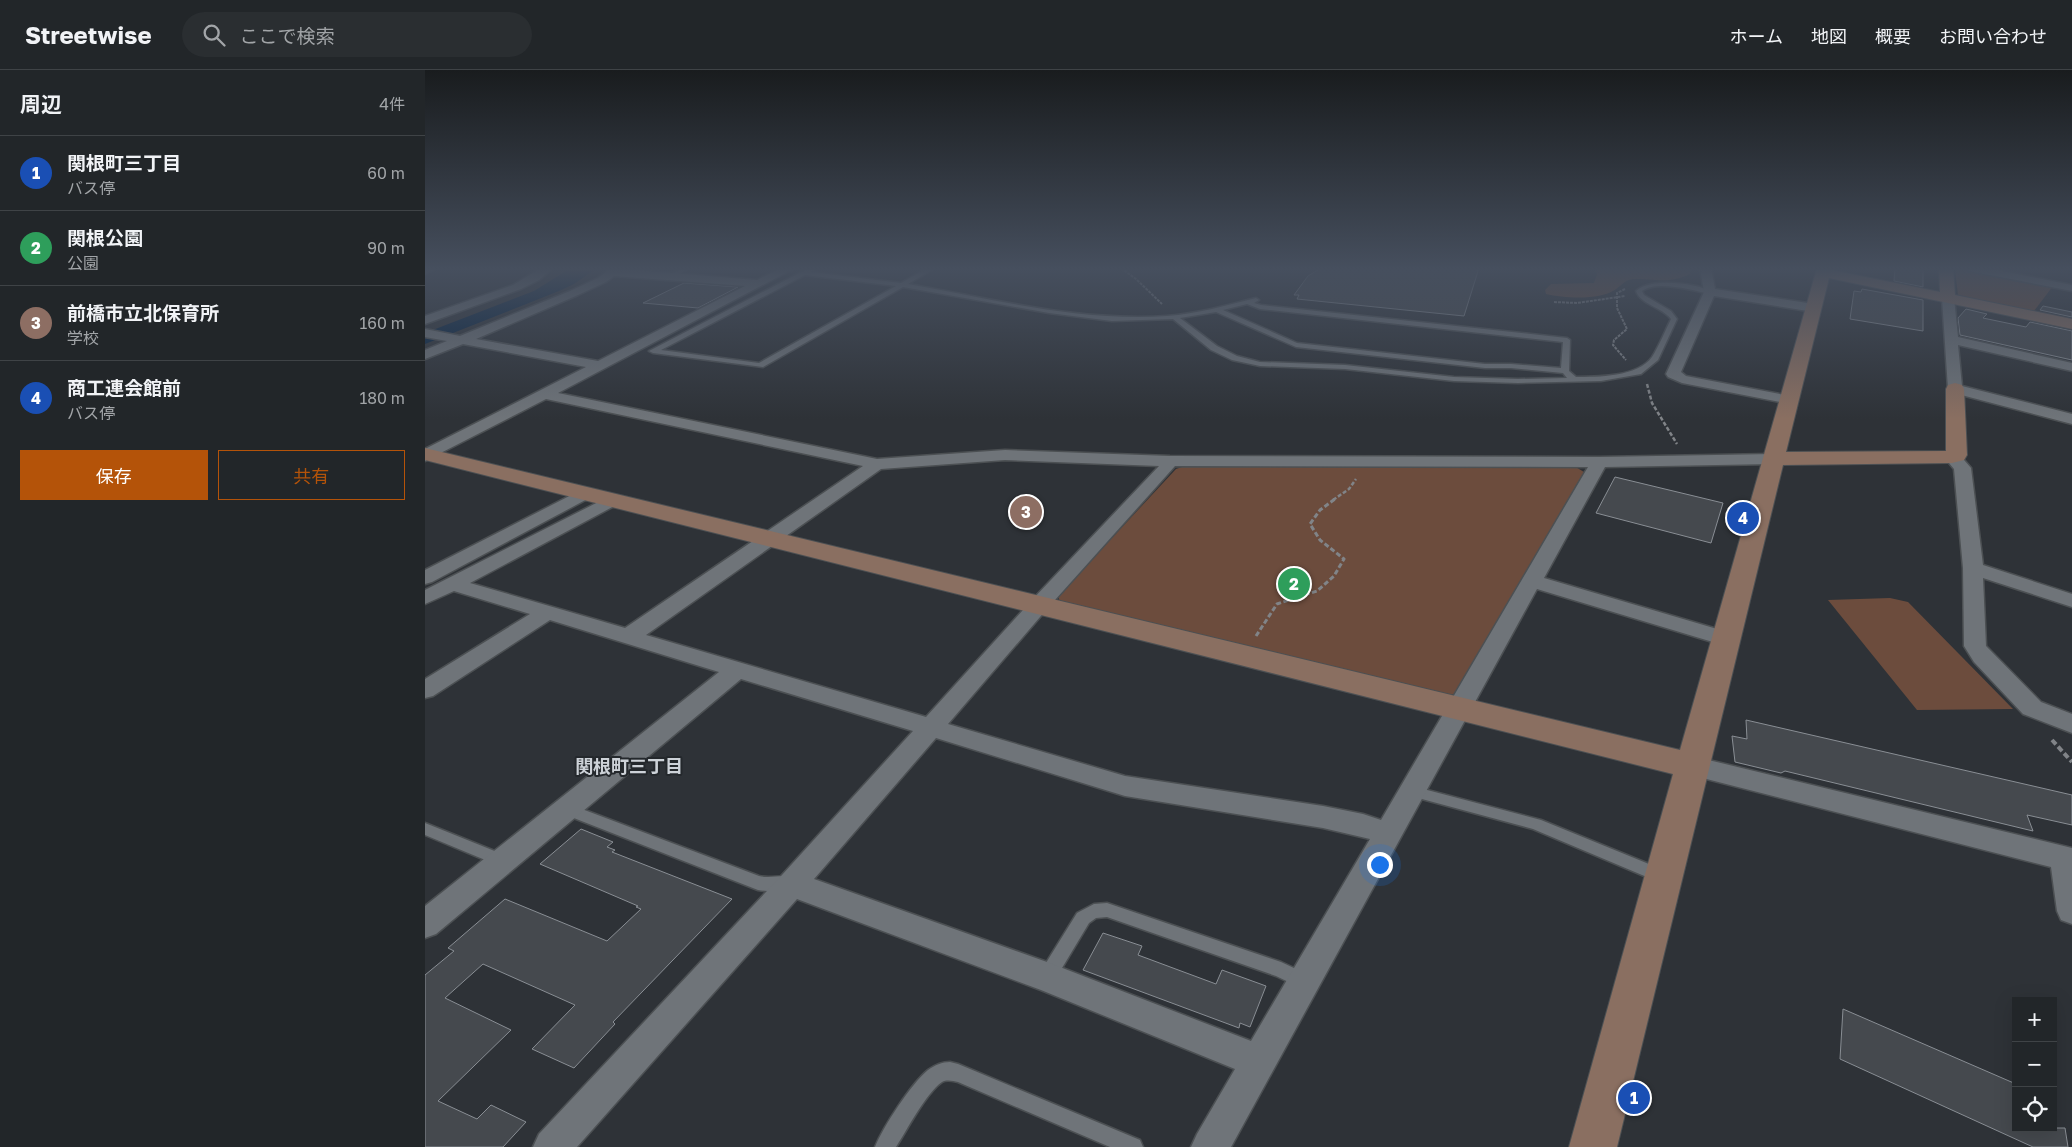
<!DOCTYPE html>
<html lang="ja">
<head>
<meta charset="utf-8">
<style>
	:root { --surface:#222629; --page:#2a2e31; --text:#f1f3f6; --muted:#a2a5a8; --line:#3f4346; --accent:#b45309 }
	body { margin:0; font-family:"Golos Text","Noto Sans JP",sans-serif; background:var(--page); color:var(--text) }
	.controls { position:absolute; right:15px; bottom:15px; display:grid; overflow:hidden; border-radius:0px; box-shadow:0 5px 20px #0002 }
	.controls button { width:45px; height:45px; display:grid; place-items:center; padding:0; border:0; border-bottom:1px solid var(--line); background:var(--surface); color:var(--text); font:25px sans-serif }
	.you { position:absolute; left:954px; top:794px; width:18px; height:18px; margin:-12px; border:4px solid #fff; border-radius:50%; background:#1a73e8; box-shadow:0 0 0 8px #1a73e833 }
	.badge { display:grid; place-items:center; width:32px; height:32px; border-radius:50%; background:var(--accent); color:#fff; font-size:16px; font-weight:700 }
	.pin { position:absolute; translate:-50% -50%; border:2px solid #fff; box-shadow:0 1px 5px #0006 }
	.list { margin:0; padding:0; list-style:none }
	h2 { display:flex; justify-content:space-between; align-items:center; height:65px; margin:0; padding:0 20px; font-size:21px }
	h2 small { font-size:16px; font-weight:400; color:var(--muted) }
	.list li { display:grid; grid-template-columns:32px 1fr auto; gap:15px; align-items:center; box-sizing:border-box; height:75px; padding:0 20px; border-top:1px solid var(--line) }
	.list b { display:block; font-size:19px; white-space:nowrap }
	.list p { margin:0; font-size:16px; white-space:nowrap; color:var(--muted) }
	.list em { font-size:16px; font-style:normal; color:var(--muted) }
	.actions { display:flex; gap:10px; padding:15px 20px }
	.actions a { flex:1; padding:11px 0; border:1px solid var(--accent); border-radius:0px; text-align:center; font-size:18px; color:var(--accent) }
	.actions .main { background:var(--accent); color:#fff }
	.icon { flex:none; width:28px; height:28px; fill:none; stroke:currentColor; stroke-width:2; stroke-linecap:round; stroke-linejoin:round }
	.map { position:relative; flex:none; width:1647px; height:1077px; overflow:hidden }
	header { display:flex; align-items:center; gap:30px; box-sizing:border-box; height:70px; padding:0 25px; background:var(--surface); border-bottom:1px solid var(--line) }
	header strong { font-size:24px }
	nav { display:flex; gap:28px; margin-inline-start:auto; font-size:18px }
	.search { width:350px; height:45px; background:var(--page); display:flex; align-items:center; gap:12px; box-sizing:border-box; padding:0 18px; border-radius:28px; color:var(--muted); font-size:19px }
	main { display:flex }
	aside { flex:1; background:var(--surface) }
	.map>svg:first-child { display:block }
	.green { fill:#6c4c3d }
	.water { fill:#001f3f }
	.building { fill:#45494e; stroke:#898e94 }
	.lines { fill:none; stroke-linecap:round; stroke-linejoin:round }
	.lane-casing { stroke:#4c5053; stroke-width:3 }
	.street-casing { stroke:#4c5053; stroke-width:3 }
	.secondary-casing { stroke:#4c5053; stroke-width:2 }
	.path-far3 { stroke:#818488; stroke-width:2; stroke-dasharray:3 1; stroke-linecap:butt }
	.path-far2 { stroke:#818488; stroke-width:2.5; stroke-dasharray:4 2; stroke-linecap:butt }
	.path-far1 { stroke:#818488; stroke-width:3; stroke-dasharray:5 2.5; stroke-linecap:butt }
	.path { stroke:#818488; stroke-width:4; stroke-dasharray:6 3; stroke-linecap:butt }
	.lane { fill:#6f7479; fill-rule:evenodd }
	.street { fill:#6f7479; fill-rule:evenodd }
	.secondary { fill:#8a6f61; fill-rule:evenodd }
	.labels { text-anchor:middle; stroke-width:4; stroke-linejoin:round; paint-order:stroke }
	.near-neighbourhood-label { font-size:18px; font-weight:bold; fill:#cdd2d8; stroke:#24282c }
</style>
</head>
<body>
<header>
<strong>Streetwise</strong>
<div class="search"><svg class="icon" aria-label="search" viewBox="0 0 24 24"><circle cx="10" cy="10" r="6"/><path d="M15 15l6 6"/></svg>ここで検索</div>
<nav><a>ホーム</a><a>地図</a><a>概要</a><a>お問い合わせ</a></nav>
</header>
<main>
<aside>
<h2>周辺<small>4件</small></h2>
<ul class="list">
<li><span class="badge" style="background:#1a4fb4">1</span><div><b>関根町三丁目</b><p>バス停</p></div><em>60 m</em></li>
<li><span class="badge" style="background:#2e9e5b">2</span><div><b>関根公園</b><p>公園</p></div><em>90 m</em></li>
<li><span class="badge" style="background:#8d6e63">3</span><div><b>前橋市立北保育所</b><p>学校</p></div><em>160 m</em></li>
<li><span class="badge" style="background:#1a4fb4">4</span><div><b>商工連会館前</b><p>バス停</p></div><em>180 m</em></li>
</ul>
<div class="actions"><a class="main">保存</a><a>共有</a></div>
</aside>
<div class="map">
<svg width="1647" height="1077" viewBox="0 0 1647 1077">
	<rect width="100%" height="100%" fill="#2e3237"/>
	<g class="green">
		<path d="M1169,198H1266L1265,204C1241,215 1234,208 1209,209C1199,209 1194,219 1186,222C1169,230 1139,228 1121,224L1120,220L1126,214L1169,213L1172,204Z"/>
		<polygon points="1537,198 1628,216 1609,241 1533,225 1530,199"/>
		<polygon points="763,395 1149,396 1159,402 1031,623 1019,628 636,535 633,526 751,399"/>
		<polygon points="1465,528 1483,532 1588,639 1492,640 1403,530"/>
	</g>
	<polygon class="water" points="146,198 172,198 149,214 134,221 0,274 0,263 109,221"/>
	<g class="building">
		<polygon points="896,198 1054,198 1039,246 872,229 874,225 869,225 883,206"/>
		<polygon points="1470,198 1498,198 1498,217 1469,211"/>
		<polygon points="259,213 313,217 273,238 218,233"/>
		<polygon points="1437,219 1498,230 1498,261 1425,249 1429,221 1436,222"/>
		<polygon points="1618,236 1647,242 1647,247 1615,240"/>
		<polygon points="1541,239 1562,244 1558,248 1601,257 1605,252 1647,261 1647,290 1535,265 1533,248"/>
		<polygon points="1190,407 1298,433 1286,473 1171,443"/>
		<polygon points="1321,650 1647,725 1647,755 1602,745 1608,761 1360,701 1356,703 1310,692 1307,666 1322,669"/>
		<polygon points="156,759 188,772 182,777 190,780 187,782 307,829 188,952 190,954 149,998 107,979 150,935 58,894 20,928 86,960 13,1031 52,1049 66,1035 101,1052 78,1077 0,1077 0,905 29,881 23,878 80,829 182,871 216,839 211,837 213,836 115,794"/>
		<polygon points="678,863 717,876 713,885 791,914 797,900 841,916 825,957 815,953 814,958 658,900"/>
		<polygon points="1418,939 1591,1014 1591,1058 1640,1058 1643,1077 1608,1077 1415,989"/>
	</g>
	<g class="lines">
		<defs>
			<g id="lane">
				<polygon points="257,198 265,198 246,208 241,207"/>
				<path d="M384,198H392L386,202L476,213L502,198H510L483,214C568,229 655,252 742,246C772,244 802,235 831,228L834,230L829,233L836,235L1142,268L1145,270L1144,301L1151,307C1172,307 1213,307 1227,287C1234,276 1240,261 1246,249C1237,237 1216,235 1211,221C1225,207 1272,213 1288,222L1285,224C1267,220 1232,210 1217,221L1219,225L1246,241L1252,249L1233,290L1216,304L1176,311L1093,313L1029,311L920,299L835,296L807,290L786,280L748,249L687,251L624,243L478,217L338,297L228,283L224,281ZM380,205L471,216L334,293L236,280ZM822,234L835,239L1138,272L1136,298L1086,294H1060L872,273L798,240ZM791,242L871,277L1060,298H1086L1138,303L1142,308L1093,309L1029,307L920,295L835,292L812,286L792,276L755,248Z"/>
				<polygon points="987,716 1116,750 1241,801 1244,806 1241,811 1236,813 1108,759 982,725 980,721 982,717"/>
				<path d="M141,733L334,806C345,809 358,804 369,808L371,813L369,818C357,822 345,822 333,820L136,743L134,739L136,735Z"/>
				<polygon points="0,753 82,786 85,791 82,796 77,797 0,765"/>
				<polygon points="682,833 856,892 884,905 887,911 884,917 878,919 851,906 682,847 671,848 664,853 628,913 622,915 616,913 613,907 616,901 652,843 669,834"/>
				<path d="M525,992L533,994L715,1070L718,1077H685L533,1012C528,1011 522,1009 517,1012C501,1023 482,1060 471,1077H450C458,1057 486,1014 503,1000C510,995 517,992 525,992Z"/>
			</g>
			<g id="street">
				<polygon points="0,198 12,198 0,204"/>
				<polygon points="116,198 128,198 114,210 96,219 0,254 0,246 88,215"/>
				<path d="M186,198L332,210L356,198H370L133,323L452,389L580,380L745,386L1174,387L1348,384L1354,385L1356,389L1354,393L1348,394L1180,397L1119,508L1309,564L1312,569L1309,574L1301,576L1112,519L806,1077H766L772,1064L810,999L616,920L372,829L152,1077H108L114,1064L357,805L488,661L316,609L11,864L0,868V836L294,602L125,550L8,626L0,628V609L105,544L29,521L0,534V520L187,425L193,426L196,430L193,434L45,513L200,558L438,396L121,329L0,391V379L161,297L38,274L0,289V280L22,271L0,267V259L35,266L145,221L173,208ZM189,206L320,216L173,291L51,269L153,225L181,212ZM580,390L734,396L607,530L501,647L221,565L456,399ZM750,396L1163,397L956,750L938,744L898,736L700,706L523,654L621,540ZM511,668L700,726L898,758L945,769L826,971L622,892L389,809Z"/>
				<polygon points="1275,198 1286,198 1290,219 1389,234 1395,238 1389,242 1289,226 1256,302 1261,306 1370,327 1372,330 1370,333 1365,334 1257,313 1243,307 1241,304 1279,222"/>
				<polygon points="1539,198 1562,198 1647,215 1647,221 1544,201"/>
				<polygon points="1523,224 1529,228 1533,267 1647,293 1647,301 1533,275 1537,316 1647,344 1647,354 1525,322 1523,319 1517,228"/>
				<polygon points="1527,382 1533,383 1546,398 1558,495 1647,524 1647,537 1558,508 1561,576 1616,632 1647,644 1647,663 1598,644 1549,592 1539,576 1538,498 1529,399 1519,387 1521,383"/>
				<polygon points="160,418 166,419 169,423 166,427 7,512 0,514 0,500"/>
				<polygon points="1267,686 1647,778 1647,854 1636,850 1632,841 1626,797 1258,703 1254,696 1258,689"/>
			</g>
			<polygon id="secondary" points="1392,198 1406,198 1406,200 1515,222 1514,198 1528,198 1530,225 1647,249 1647,259 1404,208 1361,382 1521,381 1521,319 1523,315 1530,313 1537,315 1539,319 1542,385 1539,390 1527,393 1358,395 1192,1077 1144,1077 1248,704 0,390 0,378 1255,680"/>
		</defs>
		<use href="#lane" class="lane-casing"/>
		<use href="#street" class="street-casing"/>
		<use href="#secondary" class="secondary-casing"/>
		<g class="path-far3">
			<polyline points="696,198 711,209 737,234"/>
			<polyline points="1200,219 1192,223 1192,238 1202,259 1189,270 1188,275 1201,290"/>
			<polyline points="1129,232 1152,233 1200,226"/>
		</g>
		<g class="path-far2">
			<polyline points="1222,314 1227,333 1252,374"/>
			<polyline points="908,430 924,419 931,409"/>
		</g>
		<polyline class="path-far1" points="831,566 852,534 892,521 909,506 919,489 895,470 885,454 895,440 910,429"/>
		<polyline class="path" points="1627,670 1647,692"/>
		<use href="#lane" class="lane"/>
		<use href="#street" class="street"/>
		<use href="#secondary" class="secondary"/>
	</g>
	<linearGradient id="sky" x2="0" y2="1"><stop stop-color="#191c1e"/><stop offset="0.57" stop-color="#464f5e"/><stop offset="1" stop-color="#464f5e" stop-opacity="0"/></linearGradient>
	<rect width="1647" height="349" fill="url(#sky)"/>
	<g class="labels">
		<g class="near-neighbourhood-label">
			<text x="204" y="703">関根町三丁目</text>
		</g>
	</g>
</svg>
<div class="controls">
<button>+</button>
<button>−</button>
<button><svg class="icon" aria-label="locate" viewBox="0 0 24 24"><circle cx="12" cy="12" r="6"/><path d="M12 2v4M12 18v4M2 12h4M18 12h4"/></svg></button>
</div>
<div class="you"></div>
<div class="pin badge" style="left:1209px;top:1028px;background:#1a4fb4">1</div>
<div class="pin badge" style="left:869px;top:514px;background:#2e9e5b">2</div>
<div class="pin badge" style="left:601px;top:442px;background:#8d6e63">3</div>
<div class="pin badge" style="left:1318px;top:448px;background:#1a4fb4">4</div>
</div>
</main>
</body>
</html>
